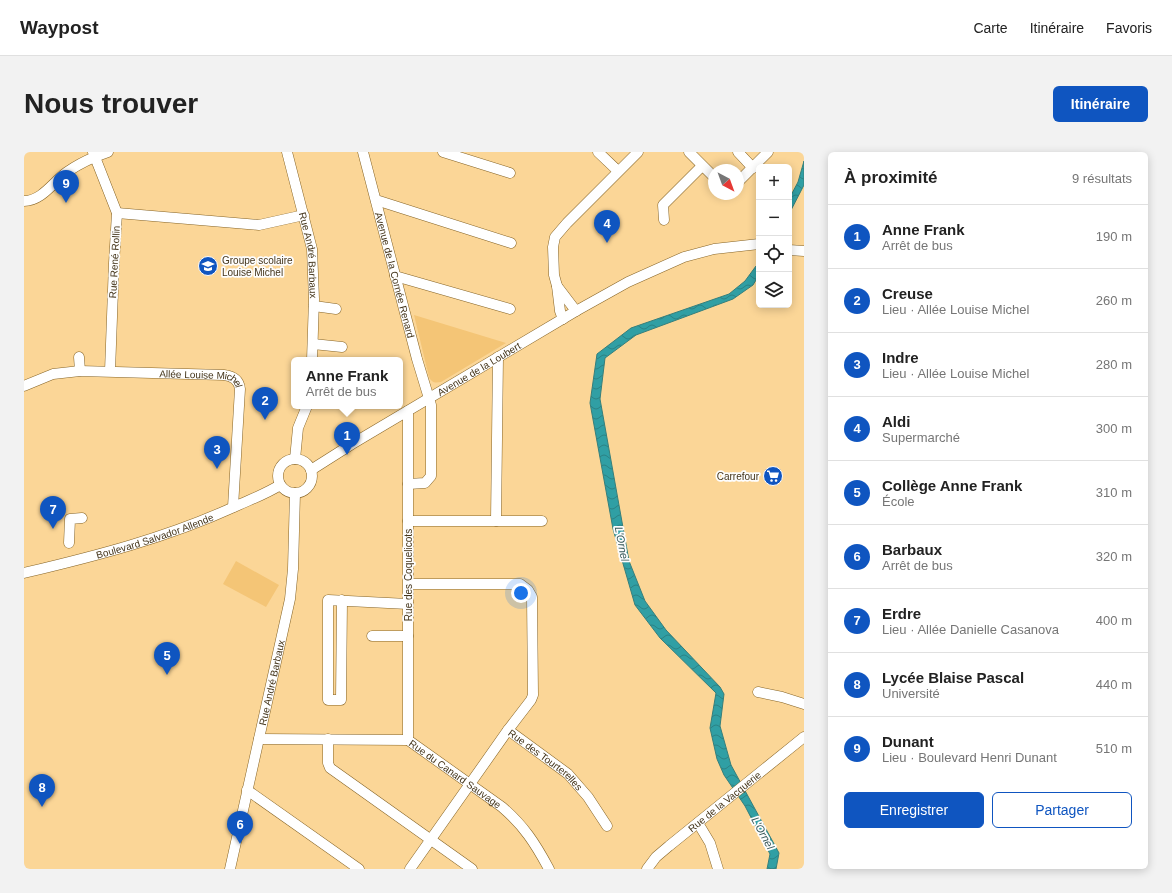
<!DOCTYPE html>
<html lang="fr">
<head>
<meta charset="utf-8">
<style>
	:root { --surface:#fff; --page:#f2f2f2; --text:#222; --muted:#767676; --line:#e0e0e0; --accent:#0f55c0 }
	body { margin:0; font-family:Arial,sans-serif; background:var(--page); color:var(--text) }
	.controls { position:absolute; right:12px; top:12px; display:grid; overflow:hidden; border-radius:6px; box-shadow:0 2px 10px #0003 }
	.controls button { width:36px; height:36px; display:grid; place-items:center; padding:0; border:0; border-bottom:1px solid var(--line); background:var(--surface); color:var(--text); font:20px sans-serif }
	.compass { position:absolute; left:684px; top:12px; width:36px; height:36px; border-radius:50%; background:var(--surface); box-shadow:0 2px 10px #0003; rotate:139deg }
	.you { position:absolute; left:497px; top:441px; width:14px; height:14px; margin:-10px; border:3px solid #fff; border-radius:50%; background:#1a73e8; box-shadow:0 0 0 6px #1a73e833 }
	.badge { display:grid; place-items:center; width:26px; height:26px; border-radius:50%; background:var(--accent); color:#fff; font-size:13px; font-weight:700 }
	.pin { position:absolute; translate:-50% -33px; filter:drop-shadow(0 1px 2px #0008) }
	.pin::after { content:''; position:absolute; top:21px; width:14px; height:12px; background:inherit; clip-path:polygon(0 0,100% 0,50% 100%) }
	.popup { position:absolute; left:267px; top:205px; width:112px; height:52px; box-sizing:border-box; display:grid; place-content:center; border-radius:6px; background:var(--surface); filter:drop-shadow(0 1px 3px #0005); font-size:13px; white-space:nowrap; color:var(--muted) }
	.popup b { font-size:15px; color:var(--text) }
	.popup::after { content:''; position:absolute; left:50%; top:100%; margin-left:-8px; border:8px solid transparent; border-top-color:var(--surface) }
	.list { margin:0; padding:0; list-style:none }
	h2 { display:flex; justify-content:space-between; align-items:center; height:52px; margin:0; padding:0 16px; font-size:17px }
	h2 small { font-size:13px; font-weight:400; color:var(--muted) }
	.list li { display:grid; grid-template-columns:26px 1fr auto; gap:12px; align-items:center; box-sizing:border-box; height:64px; padding:0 16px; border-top:1px solid var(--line) }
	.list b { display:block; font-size:15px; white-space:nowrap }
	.list p { margin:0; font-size:13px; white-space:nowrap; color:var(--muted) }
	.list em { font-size:13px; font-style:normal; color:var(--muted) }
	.actions { display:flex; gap:8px; padding:12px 16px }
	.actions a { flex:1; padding:9px 0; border:1px solid var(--accent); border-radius:6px; text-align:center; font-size:14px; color:var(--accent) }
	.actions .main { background:var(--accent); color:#fff }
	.icon { flex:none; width:22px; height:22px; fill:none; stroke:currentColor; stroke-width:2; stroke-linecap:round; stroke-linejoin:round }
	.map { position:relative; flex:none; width:780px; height:717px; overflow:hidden; border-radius:6px }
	header { display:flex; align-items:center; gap:24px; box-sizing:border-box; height:56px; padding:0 20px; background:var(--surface); border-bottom:1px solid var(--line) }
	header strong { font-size:19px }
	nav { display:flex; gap:22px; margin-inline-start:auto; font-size:14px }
	.intro { display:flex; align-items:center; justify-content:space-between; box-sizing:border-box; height:96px; padding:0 24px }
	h1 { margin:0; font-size:28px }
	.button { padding:10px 18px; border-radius:6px; background:var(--accent); color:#fff; font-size:14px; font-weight:700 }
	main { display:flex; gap:24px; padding:0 24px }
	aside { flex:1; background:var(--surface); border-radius:6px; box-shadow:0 2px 10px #0003 }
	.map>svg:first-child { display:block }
	.green { fill:#f4c576 }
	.water { fill:url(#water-waves); stroke:#367f7b }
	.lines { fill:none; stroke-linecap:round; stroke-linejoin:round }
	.minor-casing { stroke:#866426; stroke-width:11 }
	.minor { stroke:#fff; stroke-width:10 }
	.labels { text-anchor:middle; stroke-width:3.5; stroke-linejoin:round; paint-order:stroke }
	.street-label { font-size:10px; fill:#44351b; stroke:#fdfdfd }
	.poi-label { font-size:10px; fill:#44351b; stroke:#fdfdfd; text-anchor:start }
	.water-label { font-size:11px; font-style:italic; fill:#375859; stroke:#fdfdfd }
</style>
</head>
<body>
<header>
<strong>Waypost</strong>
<nav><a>Carte</a><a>Itinéraire</a><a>Favoris</a></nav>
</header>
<div class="intro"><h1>Nous trouver</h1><a class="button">Itinéraire</a></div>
<main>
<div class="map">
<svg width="780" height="717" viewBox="0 0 780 717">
	<defs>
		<pattern id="water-waves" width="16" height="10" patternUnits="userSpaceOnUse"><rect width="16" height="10" fill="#309fa4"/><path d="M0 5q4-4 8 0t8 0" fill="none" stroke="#2a8285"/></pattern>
	</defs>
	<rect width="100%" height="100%" fill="#fbd697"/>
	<g class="green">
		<path d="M390,163L482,191L417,230C411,231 408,231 405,225Z"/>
		<polygon points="212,409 255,433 242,455 199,432"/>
	</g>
	<g class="water">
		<polygon points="780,9 780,33 765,62 765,47 774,30"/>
		<polygon points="732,114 735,116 735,123 729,133 709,147 612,183 581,206 576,247 605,409 621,449 642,478 696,535 700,542 696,574 707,613 755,701 752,717 743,717 746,702 721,654 700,623 693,607 686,576 692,541 636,486 611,453 589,377 566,251 573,202 607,176 705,142 721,129"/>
	</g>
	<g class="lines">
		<defs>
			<g id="minor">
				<polyline points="69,0 93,61 90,111 86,219"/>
				<path id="s1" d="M263,0L288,97L290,147L288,208"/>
				<path id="s2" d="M339,0L393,207L407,253V324L401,331L384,332"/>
				<polyline points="419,0 486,21"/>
				<polyline points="574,0 594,19"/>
				<polyline points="665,0 690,25"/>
				<polyline points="714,0 729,16"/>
				<polyline points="714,30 744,0"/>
				<polyline points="352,48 487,91"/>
				<path d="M0,49C18,49 29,30 43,20C56,11 69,5 84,0"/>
				<polyline points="93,61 235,73 280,63"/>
				<polyline points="640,68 639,53 678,14"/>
				<polyline points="765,98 780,99"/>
				<polyline points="371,124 486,157"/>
				<polyline points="533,134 552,159"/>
				<polyline points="290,154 312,157"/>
				<polyline points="539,167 536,159 533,134 530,123 529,95 531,85 543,71 614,0"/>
				<polyline points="289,192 318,195"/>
				<polyline points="55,205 56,219"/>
				<path id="s3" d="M0,234L29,222L56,219L200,223C209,224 215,228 216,237L209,355"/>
				<polyline points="384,259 384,588"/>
				<polyline points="271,307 274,276 283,254"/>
				<circle cx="271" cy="324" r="17"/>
				<path id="s4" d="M287,318L328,292L552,159L604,130L660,105L690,97L735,92"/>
				<polyline points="384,369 518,369"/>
				<polyline points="472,369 474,205"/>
				<polyline points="45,391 46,367 58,366"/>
				<path id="s5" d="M0,421C72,404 142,386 210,355C225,348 242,342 256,333"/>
				<polyline points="385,432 496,432 504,438 508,445 509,543 507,548 484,578"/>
				<polyline points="318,448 317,548 304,548 304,448 384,452"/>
				<polyline points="348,484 384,484"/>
				<polyline points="734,540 758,545 780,552"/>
				<path id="s6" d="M235,587L384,588L478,655C500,674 511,691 525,717"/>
				<polyline points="304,587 304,611 306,616 448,717"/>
				<polyline points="223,638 335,717"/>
				<polyline points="674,671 686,691 694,717"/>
				<path id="s7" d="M206,717L266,447L269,417L271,341"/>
				<path id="s8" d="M386,717L484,578L544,622L564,645L583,674"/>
				<path id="s9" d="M623,717L632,705L645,694L780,585"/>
			</g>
		</defs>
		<use href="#minor" class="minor-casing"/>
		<use href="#minor" class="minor"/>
	</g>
	<defs>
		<symbol id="school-disc" viewBox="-11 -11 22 22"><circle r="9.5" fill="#0f55c0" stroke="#fdfdfd"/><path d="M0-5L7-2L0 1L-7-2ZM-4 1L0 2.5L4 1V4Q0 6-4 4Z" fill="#fff"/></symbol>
		<symbol id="supermarket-disc" viewBox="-11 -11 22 22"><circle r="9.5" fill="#0f55c0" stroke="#fdfdfd"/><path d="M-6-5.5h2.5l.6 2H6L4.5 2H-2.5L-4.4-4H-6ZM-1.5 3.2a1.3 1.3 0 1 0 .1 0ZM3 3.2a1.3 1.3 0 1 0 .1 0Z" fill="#fff"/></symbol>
	</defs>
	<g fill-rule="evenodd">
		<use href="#school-disc" x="173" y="103" width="22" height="22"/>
		<use href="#supermarket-disc" x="738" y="313" width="22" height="22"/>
	</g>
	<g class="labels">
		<g class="street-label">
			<text dy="4" stroke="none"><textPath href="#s1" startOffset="106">Rue André Barbaux</textPath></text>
			<text transform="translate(90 110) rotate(-87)" y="4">Rue René Rollin</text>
			<text dy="4" stroke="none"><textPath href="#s2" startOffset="127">Avenue de la Cornée Renard</textPath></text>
			<text dy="4" stroke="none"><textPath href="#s4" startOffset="196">Avenue de la Loubert</textPath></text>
			<text dy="4" stroke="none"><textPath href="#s3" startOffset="181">Allée Louise Michel</textPath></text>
			<text dy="4" stroke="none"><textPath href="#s5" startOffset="136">Boulevard Salvador Allende</textPath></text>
			<text transform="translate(384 423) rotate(-90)" y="4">Rue des Coquelicots</text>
			<text dy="4" stroke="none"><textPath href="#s7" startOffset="191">Rue André Barbaux</textPath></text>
			<text dy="4" stroke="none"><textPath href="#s8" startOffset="218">Rue des Tourterelles</textPath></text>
			<text dy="4" stroke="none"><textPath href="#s6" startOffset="207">Rue du Canard Sauvage</textPath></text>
			<text dy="4" stroke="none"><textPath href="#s9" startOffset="103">Rue de la Vacquerie</textPath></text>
		</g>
		<g class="poi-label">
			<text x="198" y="112">Groupe scolaire<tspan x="198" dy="12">Louise Michel</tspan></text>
			<text x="735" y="328" text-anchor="end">Carrefour</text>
		</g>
		<g class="water-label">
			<text transform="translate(598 392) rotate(79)" y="4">L'Ornel</text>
			<text transform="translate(739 681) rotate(61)" y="4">L'Ornel</text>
		</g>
	</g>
</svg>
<div class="controls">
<button>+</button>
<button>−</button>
<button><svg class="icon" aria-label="locate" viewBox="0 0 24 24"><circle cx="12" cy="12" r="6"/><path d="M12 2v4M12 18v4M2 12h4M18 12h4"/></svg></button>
<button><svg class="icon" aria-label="layers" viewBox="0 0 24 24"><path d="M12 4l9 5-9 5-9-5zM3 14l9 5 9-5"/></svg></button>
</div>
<svg class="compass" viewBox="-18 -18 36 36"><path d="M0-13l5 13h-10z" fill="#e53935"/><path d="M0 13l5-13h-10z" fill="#767676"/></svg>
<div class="you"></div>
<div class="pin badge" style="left:323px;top:303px">1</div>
<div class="popup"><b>Anne Frank</b>Arrêt de bus</div>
<div class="pin badge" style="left:241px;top:268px">2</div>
<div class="pin badge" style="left:193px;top:317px">3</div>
<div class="pin badge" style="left:583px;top:91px">4</div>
<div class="pin badge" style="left:143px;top:523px">5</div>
<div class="pin badge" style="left:216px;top:692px">6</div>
<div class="pin badge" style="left:29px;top:377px">7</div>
<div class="pin badge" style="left:18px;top:655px">8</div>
<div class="pin badge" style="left:42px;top:51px">9</div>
</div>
<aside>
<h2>À proximité<small>9 résultats</small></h2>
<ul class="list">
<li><span class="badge">1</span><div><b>Anne Frank</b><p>Arrêt de bus</p></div><em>190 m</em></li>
<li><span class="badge">2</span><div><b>Creuse</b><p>Lieu · Allée Louise Michel</p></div><em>260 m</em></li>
<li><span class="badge">3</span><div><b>Indre</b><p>Lieu · Allée Louise Michel</p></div><em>280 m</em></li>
<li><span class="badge">4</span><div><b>Aldi</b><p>Supermarché</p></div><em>300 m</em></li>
<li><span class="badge">5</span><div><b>Collège Anne Frank</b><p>École</p></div><em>310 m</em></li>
<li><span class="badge">6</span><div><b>Barbaux</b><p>Arrêt de bus</p></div><em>320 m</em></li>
<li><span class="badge">7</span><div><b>Erdre</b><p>Lieu · Allée Danielle Casanova</p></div><em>400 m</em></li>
<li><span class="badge">8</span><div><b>Lycée Blaise Pascal</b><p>Université</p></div><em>440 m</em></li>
<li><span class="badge">9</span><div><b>Dunant</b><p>Lieu · Boulevard Henri Dunant</p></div><em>510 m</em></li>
</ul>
<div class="actions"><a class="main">Enregistrer</a><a>Partager</a></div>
</aside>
</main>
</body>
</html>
